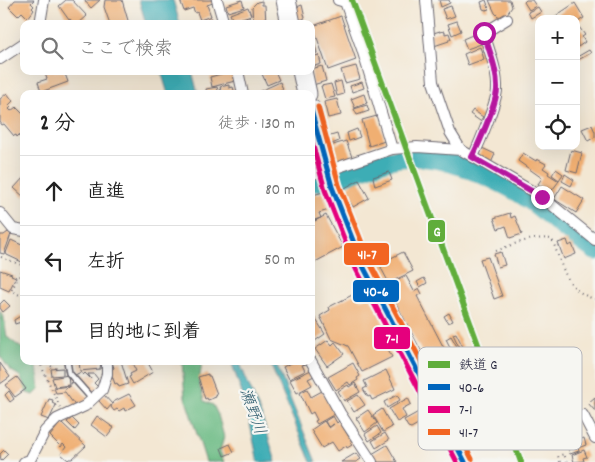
<!DOCTYPE html>
<html lang="ja">
<head>
<meta charset="utf-8">
<style>
	:root { --surface:#fff; --page:#f6f6f6; --text:#222; --muted:#767676; --line:#e0e0e0 }
	body { margin:0; font-family:Dekko,"Klee One",sans-serif; background:var(--page); color:var(--text) }
	.controls { position:absolute; right:15px; top:15px; display:grid; overflow:hidden; border-radius:10px; box-shadow:0 5px 20px #0002 }
	.controls button { width:45px; height:45px; display:grid; place-items:center; padding:0; border:0; border-bottom:1px solid var(--line); background:var(--surface); color:var(--text); font:25px sans-serif }
	.stop { position:absolute; width:15px; height:15px; margin:-11px; border:4px solid #b5179e; border-radius:50%; background:#fff }
	.stop.end { background:#b5179e; border-color:#fff; box-shadow:0 1px 5px #0008 }
	.list { margin:0; padding:0; list-style:none }
	h2 { display:flex; justify-content:space-between; align-items:center; height:65px; margin:0; padding:0 20px; font-size:21px }
	h2 small { font-size:16px; font-weight:400; color:var(--muted) }
	.list li { display:grid; grid-template-columns:32px 1fr auto; gap:15px; align-items:center; box-sizing:border-box; height:70px; padding:0 20px; border-top:1px solid var(--line) }
	.list b { display:block; font-size:19px; white-space:nowrap }
	.list em { font-size:16px; font-style:normal; color:var(--muted) }
	.icon { flex:none; width:28px; height:28px; fill:none; stroke:currentColor; stroke-width:2; stroke-linecap:round; stroke-linejoin:round }
	.map { position:relative; flex:none; width:595px; height:462px; overflow:hidden }
	.search { position:absolute; background:var(--surface); box-shadow:0 5px 20px #0002; left:20px; top:20px; width:295px; height:55px; display:flex; align-items:center; gap:12px; box-sizing:border-box; padding:0 18px; border-radius:10px; color:var(--muted); font-size:19px }
	.panel { position:absolute; background:var(--surface); box-shadow:0 5px 20px #0002; left:20px; top:90px; width:295px; height:275px; border-radius:10px }
	.map>svg:first-child { display:block }
	.forest { fill:#6ebc86; stroke:#486f60 }
	.water { fill:#3cadb5; stroke:#2f6878 }
	.lines { fill:none; stroke-linecap:round; stroke-linejoin:round }
	.river { stroke:#3cadb5; stroke-width:19 }
	.building { fill:#f0af72 }
	.lane-casing { stroke:#6b6770; stroke-width:8 }
	.street-casing { stroke:#6b6770; stroke-width:12 }
	.highway-casing { stroke:#6b6770; stroke-width:21 }
	.path { stroke:#6b6770; stroke-width:2; stroke-dasharray:1 4; stroke-linecap:butt }
	.lane { stroke:#fff; stroke-width:5 }
	.street { stroke:#fff; stroke-width:10 }
	.highway { stroke:#fff; stroke-width:19 }
	.bus-1-casing { stroke:#f6f6f2; stroke-width:9 }
	.bus-2-casing { stroke:#f6f6f2; stroke-width:9 }
	.bus-3-casing { stroke:#f6f6f2; stroke-width:9 }
	.bus-1 { stroke:#0065bd; stroke-width:5 }
	.bus-2 { stroke:#e5007d; stroke-width:5 }
	.bus-3 { stroke:#f26522; stroke-width:5 }
	.rail-1-casing { stroke:#f6f6f2; stroke-width:10 }
	.rail-1 { stroke:#60ad3b; stroke-width:6 }
	.route { stroke:#b5179e; stroke-width:6 }
	.labels { text-anchor:middle; stroke-width:4.5; stroke-linejoin:round; paint-order:stroke }
	.water-label { font-size:16px; font-style:italic; fill:#2c5a6c; stroke:#f6f6f2 }
	.key { fill:#f6f6f2; stroke:#b6b6bb; stroke-width:1 }
	.key-label { font-size:14px; fill:#22223b }
	.line-badge { stroke:#f6f6f2; stroke-width:2 }
	.badge-label { font-size:14px; text-anchor:middle; font-weight:bold; fill:#fff }
</style>
</head>
<body>
<div class="map">
<svg width="595" height="462" viewBox="0 0 595 462">
	<rect width="100%" height="100%" fill="#f6f6f2"/>
	<filter id="ink" filterUnits="userSpaceOnUse"><feTurbulence type="fractalNoise" baseFrequency=".02" numOctaves="2"/><feDisplacementMap in="SourceGraphic" scale="10" xChannelSelector="R" yChannelSelector="G"/><feConvolveMatrix kernelMatrix="1 2 1 2 8 2 1 2 1" color-interpolation-filters="sRGB"/></filter>
	<filter id="wash" filterUnits="userSpaceOnUse"><feTurbulence type="fractalNoise" baseFrequency=".0096" numOctaves="4" result="noise"/><feDisplacementMap in="SourceGraphic" scale="20" xChannelSelector="R" yChannelSelector="G"/><feGaussianBlur stdDeviation="1.12" result="paint"/><feColorMatrix in="noise" values="0 0 0 0 0 0 0 0 0 0 0 0 0 0 0 0 0 1.4 0 .05"/><feComposite in="paint" operator="in"/></filter>
	<g filter="url(#wash)">
		<rect width="100%" height="100%" fill="#f3e7d3"/>
		<g class="forest">
			<polygon points="0,311 4,318 7,337 24,350 24,361 33,361 37,366 40,389 34,395 27,393 20,376 10,370 0,356"/>
			<path d="M200,361C203,368 199,376 199,383C200,389 203,395 204,401L213,405L218,415L224,437L220,451L224,462H206L185,397L182,362Z"/>
		</g>
		<g class="water">
			<polygon points="139,0 173,0 180,24 146,24"/>
			<polygon points="161,71 192,71 198,94 168,94"/>
			<polygon points="231,361 239,361 262,417 276,462 258,462 246,405"/>
			<polygon points="269,361 275,361 316,462 311,462"/>
		</g>
		<g class="lines">
			<path class="river" d="M311,182C342,184 369,161 400,158C434,154 461,165 492,179C502,184 513,189 522,195C537,204 548,216 561,226C572,235 584,243 595,251"/>
		</g>
		<g id="blocks">
			<g class="building">
				<polygon points="15,0 34,0 31,3 34,6 32,8 34,10 28,18 22,12 18,16 9,7"/>
				<polygon points="66,0 72,0 87,16 78,24 74,24 70,19 69,20 59,6"/>
				<polygon points="84,0 100,0 91,8"/>
				<polygon points="105,0 122,0 129,24 110,24 104,7"/>
				<polygon points="180,0 212,0 213,3 207,5 211,16 200,20 197,12 195,13 193,8 184,11"/>
				<polygon points="242,0 244,7 228,12 226,5"/>
				<polygon points="439,0 449,0 450,3 441,7"/>
				<polygon points="486,0 489,9 486,10 483,9 481,2"/>
				<polygon points="489,0 510,0 512,7 507,14 502,17 498,16 495,13"/>
				<polygon points="526,0 532,0 536,6 529,10 524,2"/>
				<polygon points="262,1 262,5 265,5 266,24 253,24 252,7 257,2"/>
				<polygon points="575,3 584,18 576,23 576,19 555,19 554,17"/>
				<polygon points="302,5 305,18 298,21 294,8"/>
				<polygon points="451,6 455,16 446,19 442,9"/>
				<polygon points="248,7 251,15 233,21 230,14"/>
				<polygon points="538,7 541,12 531,18 528,12"/>
				<polygon points="341,16 356,60 328,70 313,26"/>
				<polygon points="249,17 251,24 231,24"/>
				<polygon points="212,18 213,24 198,24 198,22"/>
				<polygon points="457,21 461,31 452,35 448,24"/>
				<polygon points="579,27 585,35 582,37 585,42 578,47 576,29"/>
				<polygon points="440,31 440,32 445,31 445,34 449,33 451,39 448,39 449,41 434,46 430,34"/>
				<polygon points="477,33 481,44 467,49 463,39"/>
				<polygon points="311,38 313,38 317,53 311,55"/>
				<polygon points="480,47 484,59 468,65 464,54"/>
				<polygon points="589,50 591,53 578,60 577,57"/>
				<polygon points="319,55 321,64 311,67 311,57"/>
				<polygon points="322,66 326,81 313,85 311,69"/>
				<polygon points="356,66 360,79 345,83 341,70"/>
				<polygon points="44,71 64,71 68,82 41,92 38,82 47,79"/>
				<polygon points="232,71 235,81 212,87 210,77"/>
				<polygon points="268,71 275,71 279,80 267,85 262,74"/>
				<polygon points="341,81 344,94 337,96 334,83"/>
				<polygon points="280,82 283,89 280,90 281,94 259,94 258,92"/>
				<polygon points="362,82 364,88 352,92 350,86"/>
				<polygon points="331,84 335,97 325,99 321,86"/>
				<polygon points="229,85 229,88 233,87 235,94 222,94 220,87"/>
				<polygon points="217,87 219,94 207,94 206,89"/>
				<polygon points="7,93 13,101 9,105 11,107 9,109 11,111 16,107 24,115 24,130 17,137 16,135 14,136 4,124 2,125 0,122 0,99"/>
				<polygon points="364,94 367,103 355,108 351,99"/>
				<polygon points="337,99 341,115 328,118 324,102"/>
				<polygon points="367,105 369,111 357,115 354,109"/>
				<polygon points="473,110 483,117 480,121 470,114"/>
				<polygon points="377,116 385,141 369,146 362,120"/>
				<polygon points="592,125 595,132 595,137 588,141 582,129"/>
				<polygon points="357,129 360,137 349,141 347,133"/>
				<polygon points="337,134 339,141 329,145 327,137"/>
				<polygon points="346,141 352,157 336,162 330,146"/>
				<polygon points="482,148 495,154 491,163 478,157"/>
				<polygon points="571,150 582,153 577,173 566,170"/>
				<polygon points="523,153 536,161 537,159 546,164 543,168 549,172 548,174 559,181 550,193 538,184 542,178 518,161"/>
				<polygon points="556,169 563,174 559,180 552,175"/>
				<polygon points="389,172 392,180 375,186 373,177"/>
				<polygon points="565,174 574,180 571,186 562,181"/>
				<polygon points="24,177 24,197 14,188"/>
				<polygon points="359,180 369,198 353,207 343,189"/>
				<polygon points="562,186 584,200 576,213 554,199"/>
				<polygon points="311,189 313,195 323,192 329,210 319,213 321,218 311,221"/>
				<polygon points="510,213 511,218 515,216 522,234 510,238 506,226 498,229 494,218"/>
				<polygon points="326,215 343,247 315,262 311,255 311,223"/>
				<polygon points="8,232 11,234 4,254 0,253 0,235 4,235"/>
				<polygon points="11,240 24,246 24,263 7,255 6,253"/>
				<polygon points="567,240 569,246 572,244 576,254 564,259 558,243"/>
				<polygon points="403,252 413,271 389,283 381,268 383,262"/>
				<polygon points="501,252 505,265 498,267 494,254"/>
				<polygon points="488,257 502,296 494,299 480,259"/>
				<polygon points="0,270 12,274 11,275 16,277 9,291 0,287"/>
				<polygon points="406,276 414,291 419,288 422,294 417,296 446,352 427,362 387,286"/>
				<polygon points="424,278 427,283 420,287 417,282"/>
				<polygon points="356,293 361,300 370,296 393,343 387,347 392,357 362,372 348,346 331,339 320,316 330,310 329,307"/>
				<polygon points="4,300 10,306 3,312 0,308 0,304"/>
				<polygon points="449,313 453,321 448,323 444,316"/>
				<polygon points="22,315 24,321 15,324 14,320"/>
				<polygon points="315,318 325,334 312,343 311,321"/>
				<polygon points="456,333 463,347 460,349 453,334"/>
				<polygon points="451,336 459,350 453,353 446,339"/>
				<polygon points="328,340 332,345 335,342 344,354 327,366 315,349"/>
				<polygon points="79,361 101,361 100,369 80,371"/>
				<polygon points="121,361 128,384 119,387 117,383 115,384 110,370 114,368 112,362"/>
				<polygon points="131,361 147,361 153,372 133,384 129,377 131,376 130,374 136,371"/>
				<polygon points="294,361 304,361 306,364 302,365 305,371 289,379 283,367"/>
				<polygon points="0,363 10,377 0,384"/>
				<polygon points="353,363 360,376 357,378 358,380 350,385 348,382 336,390 328,377"/>
				<polygon points="63,368 63,375 52,376 51,369"/>
				<polygon points="311,370 314,376 308,379 312,385 297,393 290,380"/>
				<polygon points="386,370 395,389 372,400 370,396 368,397 363,389 367,387 364,381"/>
				<polygon points="81,372 83,375 85,373 91,379 88,374 94,374 98,379 94,383 98,387 91,394 75,377 75,375"/>
				<polygon points="208,374 208,376 210,376 217,394 215,394 216,397 208,400 207,398 205,399 198,377"/>
				<polygon points="68,375 69,385 55,387 52,378"/>
				<polygon points="17,377 26,389 15,397 6,385"/>
				<polygon points="73,381 89,399 76,407 65,392 56,393 54,388 69,386 64,390 71,385 70,383"/>
				<polygon points="355,383 360,392 344,401 338,391 348,385 349,387"/>
				<polygon points="307,389 311,397 322,391 335,414 317,424 315,421 317,420 313,412 310,414 300,393"/>
				<polygon points="9,391 14,399 10,402 5,395"/>
				<polygon points="129,394 136,405 125,411 124,408 119,411 117,409 114,411 111,407 113,402"/>
				<polygon points="104,395 112,404 107,410 99,401 99,399"/>
				<polygon points="358,395 365,405 354,412 347,401"/>
				<polygon points="397,395 400,400 387,408 384,402"/>
				<polygon points="595,397 595,411 588,403"/>
				<polygon points="408,398 411,404 402,409 406,417 397,422 389,409"/>
				<polygon points="49,399 53,400 52,403 56,405 49,420 41,417"/>
				<polygon points="382,409 392,427 383,432 373,415"/>
				<polygon points="424,409 431,421 420,428 418,424 411,428 408,427 404,420"/>
				<polygon points="368,410 377,423 365,432 356,418"/>
				<polygon points="97,416 114,428 107,437 91,425"/>
				<polygon points="333,416 337,423 339,421 352,442 350,443 352,445 347,448 346,446 338,451 332,442 322,448 311,430 324,421 329,428 334,424 328,427 325,421"/>
				<polygon points="72,418 79,425 75,430 67,422"/>
				<polygon points="61,422 86,446 72,459 69,459 68,460 61,454 66,447 63,444 61,447 50,436"/>
				<polygon points="377,426 381,433 369,441 365,434"/>
				<polygon points="385,433 389,440 376,448 372,441"/>
				<polygon points="584,438 586,445 578,448 579,451 570,454 567,444"/>
				<polygon points="230,444 234,452 224,456 221,448"/>
				<polygon points="387,445 397,462 377,462 372,454"/>
				<polygon points="4,450 8,454 1,461 0,454"/>
				<polygon points="584,450 587,457 583,458 584,461 574,462 572,455"/>
				<polygon points="356,453 361,459 356,462 341,462"/>
			</g>
		</g>
	</g>
	<g filter="url(#ink)">
		<use href="#blocks" fill-opacity="0" stroke="#6b6770" stroke-width="1"/>
		<g class="lines">
			<defs>
				<polyline id="lane" points="67,361 69,373 92,399"/>
				<g id="street">
					<polyline points="217,0 224,24"/>
					<polyline points="338,0 345,2 362,49 392,149"/>
					<polyline points="426,0 433,82 450,132 461,150"/>
					<polyline points="40,24 44,0"/>
					<polyline points="0,59 24,43"/>
					<polyline points="238,71 243,94"/>
					<path d="M473,157C479,144 496,104 497,90C498,71 489,51 484,33L507,19"/>
					<polyline points="311,174 327,171 392,149 417,147 461,150 542,197 595,240"/>
					<polyline points="0,213 13,229 24,231"/>
					<polyline points="311,361 340,413 372,462"/>
					<polyline points="583,415 595,438"/>
					<polyline points="24,462 30,460 45,431 57,419 85,406 102,390 107,374 107,361"/>
				</g>
				<g id="highway">
					<polyline points="286,0 291,24"/>
					<polyline points="302,71 307,94"/>
					<polyline points="311,109 332,187 363,266 465,462"/>
				</g>
			</defs>
			<use href="#lane" class="lane-casing"/>
			<use href="#street" class="street-casing"/>
			<use href="#highway" class="highway-casing"/>
			<g class="path">
				<path d="M496,251C514,244 532,236 552,239C562,264 565,291 595,299"/>
				<polyline points="1,257 24,266"/>
				<polyline points="24,267 11,291 24,297"/>
				<polyline points="39,361 60,407"/>
				<polyline points="42,366 42,362 45,361 52,367 56,368 59,365"/>
				<polyline points="560,462 558,456 564,454 567,462"/>
			</g>
			<use href="#lane" class="lane"/>
			<use href="#street" class="street"/>
			<use href="#highway" class="highway"/>
			<defs>
				<polyline id="bus-1" points="311,110 332,187 363,266 465,462"/>
				<polyline id="bus-2" points="311,139 325,190 356,269 457,462"/>
				<polyline id="bus-3" points="318,107 339,185 370,263 472,459"/>
			</defs>
			<use href="#bus-1" class="bus-1-casing"/>
			<use href="#bus-2" class="bus-2-casing"/>
			<use href="#bus-3" class="bus-3-casing"/>
			<use href="#bus-1" class="bus-1"/>
			<use href="#bus-2" class="bus-2"/>
			<use href="#bus-3" class="bus-3"/>
			<defs>
				<polyline id="rail-1" points="352,0 521,462"/>
			</defs>
			<use href="#rail-1" class="rail-1-casing"/>
			<use href="#rail-1" class="rail-1"/>
		</g>
	</g>
	<g class="lines" filter="url(#ink)">
		<path class="route" d="M484,33C489,51 498,71 497,90C496,104 479,144 472,157L542,197"/>
	</g>
	<g class="labels">
		<g class="water-label">
			<text transform="translate(254 411) rotate(70)" y="6">瀬野川</text>
		</g>
	</g>
	<rect x="418" y="347" width="164" height="103" rx="8" class="key"/>
	<rect x="428" y="361" width="22" height="7" fill="#60ad3b"/>
	<rect x="428" y="384" width="22" height="6" fill="#0065bd"/>
	<rect x="428" y="406" width="22" height="7" fill="#e5007d"/>
	<rect x="428" y="429" width="22" height="6" fill="#f26522"/>
	<g class="key-label">
		<text x="459" y="369">鉄道 G</text>
		<text x="459" y="392">40-6</text>
		<text x="459" y="414">7-1</text>
		<text x="459" y="437">41-7</text>
	</g>
	<g class="line-badge">
		<rect x="427" y="219" width="19" height="24" rx="5" fill="#60ad3b"/>
		<rect x="343" y="242" width="47" height="24" rx="5" fill="#f26522"/>
		<rect x="352" y="279" width="48" height="24" rx="5" fill="#0065bd"/>
		<rect x="373" y="326" width="38" height="24" rx="5" fill="#e5007d"/>
	</g>
	<g class="badge-label">
		<text x="437" y="236">G</text>
		<text x="367" y="259">41-7</text>
		<text x="376" y="296">40-6</text>
		<text x="392" y="343">7-1</text>
	</g>
</svg>
<div class="controls">
<button>+</button>
<button>−</button>
<button><svg class="icon" aria-label="locate" viewBox="0 0 24 24"><circle cx="12" cy="12" r="6"/><path d="M12 2v4M12 18v4M2 12h4M18 12h4"/></svg></button>
</div>
<div class="stop" style="left:484px;top:33px"></div>
<div class="stop end" style="left:542px;top:197px"></div>
<div class="search"><svg class="icon" aria-label="search" viewBox="0 0 24 24"><circle cx="10" cy="10" r="6"/><path d="M15 15l6 6"/></svg>ここで検索</div>
<section class="panel">
<h2>2 分<small>徒歩 · 130 m</small></h2>
<ul class="list">
<li><svg class="icon" aria-label="ahead" viewBox="0 0 24 24"><path d="M12 20V5M6 11l6-6 6 6"/></svg><div><b>直進</b></div><em>80 m</em></li>
<li><svg class="icon" aria-label="left" viewBox="0 0 24 24"><path d="M17 20v-9H6M10 6l-5 5 5 5"/></svg><div><b>左折</b></div><em>50 m</em></li>
<li><svg class="icon" aria-label="arrive" viewBox="0 0 24 24"><path d="M6 21V4h12l-3 4 3 4H6"/></svg><div><b>目的地に到着</b></div></li>
</ul>
</section>
</div>
</body>
</html>
